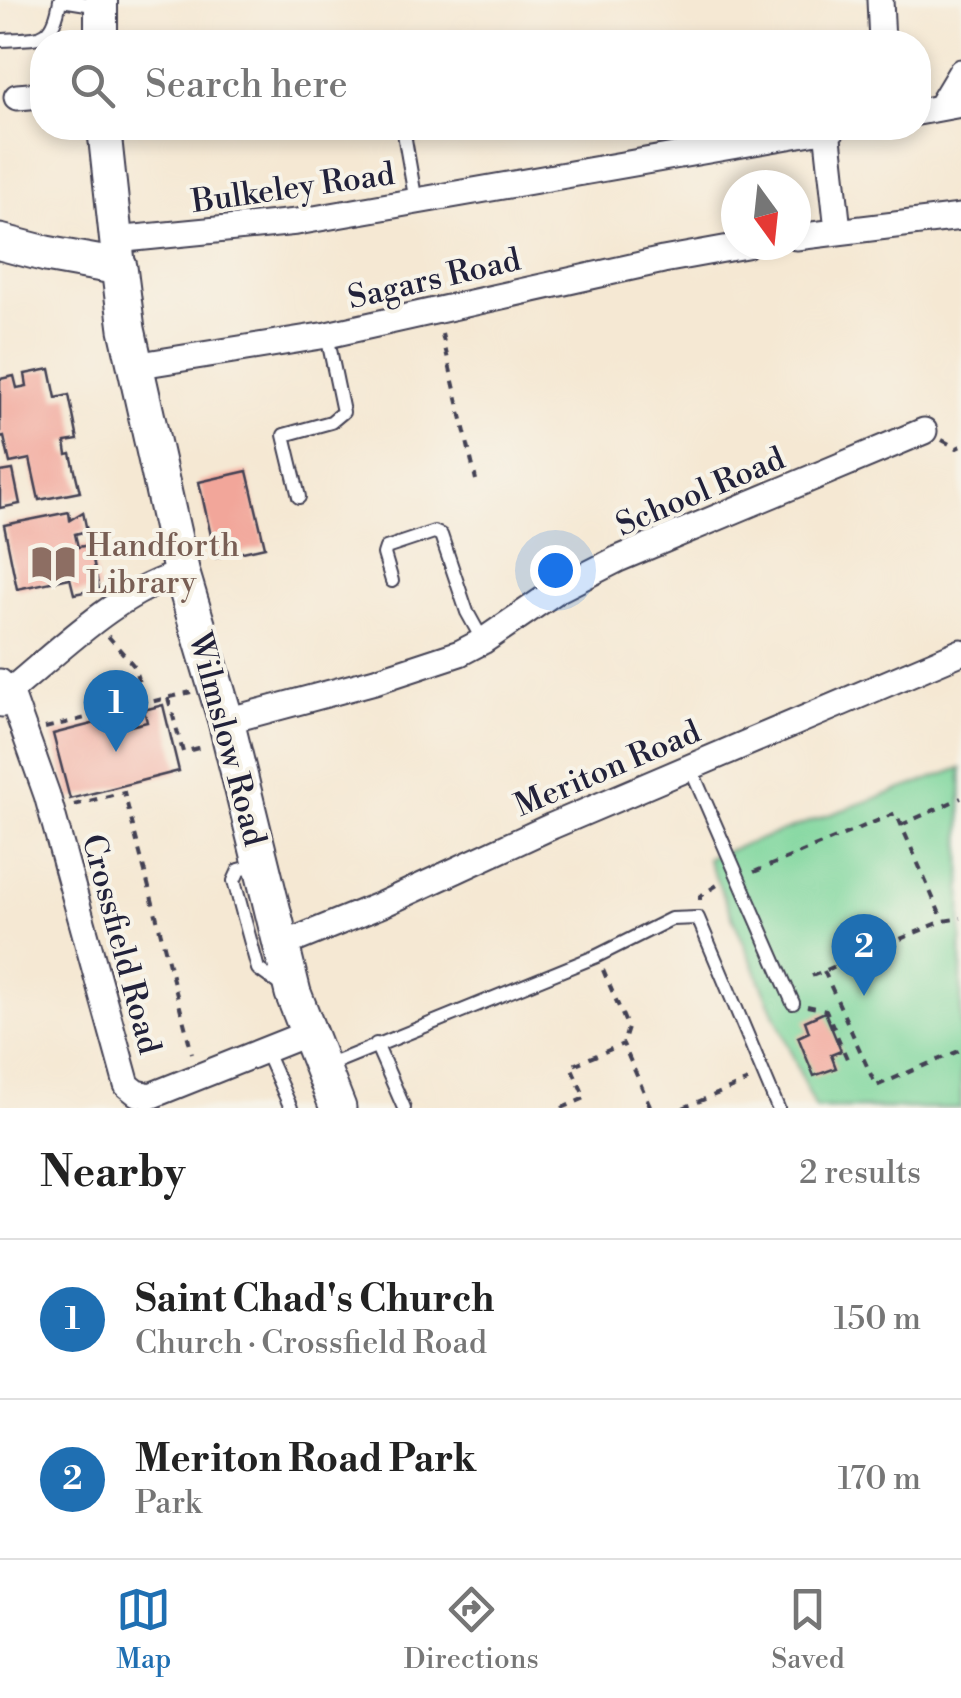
<!DOCTYPE html>
<html lang="en">
<head>
<meta charset="utf-8">
<style>
	:root { --surface:#fff; --page:#f2f2f2; --text:#222; --muted:#767676; --line:#e0e0e0; --accent:#1f6fb2 }
	body { margin:0; font-family:"Libre Bodoni",serif; background:var(--page); color:var(--text) }
	.compass { position:absolute; left:721px; top:170px; width:90px; height:90px; border-radius:50%; background:var(--surface); box-shadow:0 5px 15px #0003; rotate:165deg }
	.you { position:absolute; left:555px; top:570px; width:35px; height:35px; margin:-25px; border:8px solid #fff; border-radius:50%; background:#1a73e8; box-shadow:0 0 0 15px #1a73e833 }
	.badge { display:grid; place-items:center; width:65px; height:65px; border-radius:50%; background:var(--accent); color:#fff; font-size:32px; font-weight:700 }
	.pin { position:absolute; translate:-50% -82px; filter:drop-shadow(0 2px 5px #0008) }
	.pin::after { content:''; position:absolute; top:52px; width:35px; height:30px; background:inherit; clip-path:polygon(0 0,100% 0,50% 100%) }
	.list { margin:0; padding:0; list-style:none }
	h2 { display:flex; justify-content:space-between; align-items:center; height:130px; margin:0; padding:0 40px; font-size:42px }
	h2 small { font-size:32px; font-weight:400; color:var(--muted) }
	.list li { display:grid; grid-template-columns:65px 1fr auto; gap:30px; align-items:center; box-sizing:border-box; height:160px; padding:0 40px; border-top:2px solid var(--line) }
	.list b { display:block; font-size:38px; white-space:nowrap }
	.list p { margin:0; font-size:32px; white-space:nowrap; color:var(--muted) }
	.list em { font-size:32px; font-style:normal; color:var(--muted) }
	.icon { flex:none; width:55px; height:55px; fill:none; stroke:currentColor; stroke-width:2; stroke-linecap:round; stroke-linejoin:round }
	.map { position:relative; flex:none; width:961px; height:1108px; overflow:hidden }
	.search { position:absolute; background:var(--surface); box-shadow:0 5px 15px #0003; left:30px; right:30px; top:30px; height:110px; display:flex; align-items:center; gap:25px; box-sizing:border-box; padding:0 35px; border-radius:40px; color:var(--muted); font-size:38px }
	.sheet { height:450px; background:var(--surface) }
	nav { display:flex; justify-content:space-around; align-items:center; box-sizing:border-box; height:140px; border-top:2px solid var(--line); background:var(--surface); font-size:28px; color:var(--muted) }
	nav a { display:grid; justify-items:center; gap:5px }
	nav .on { color:var(--accent) }
	.map>svg:first-child { display:block }
	.green { fill:#7dd69c; stroke:#507c6c; stroke-width:2.5 }
	.building { fill:#f2a69a }
	.lines { fill:none; stroke-linecap:round; stroke-linejoin:round }
	.service-casing { stroke:#424052; stroke-width:16 }
	.minor-casing { stroke:#424052; stroke-width:29 }
	.tertiary-casing { stroke:#424052; stroke-width:36 }
	.secondary-casing { stroke:#424052; stroke-width:39 }
	.path { stroke:#424052; stroke-width:4; stroke-dasharray:8 8; stroke-linecap:butt }
	.service { stroke:#fff; stroke-width:12 }
	.minor { stroke:#fff; stroke-width:25 }
	.tertiary { stroke:#fff; stroke-width:32 }
	.secondary { stroke:#fff; stroke-width:35 }
	.labels { text-anchor:middle; stroke-width:8; stroke-linejoin:round; paint-order:stroke }
	.street-label { font-size:32px; fill:#22223b; stroke:#f7f3e8 }
	.education-label { font-size:32px; fill:#785e54; stroke:#f7f3e8; text-anchor:start }
</style>
</head>
<body>
<div class="map">
<svg width="961" height="1108" viewBox="0 0 961 1108">
	<rect width="100%" height="100%" fill="#f7f3e8"/>
	<filter id="ink" filterUnits="userSpaceOnUse"><feTurbulence type="fractalNoise" baseFrequency=".01" numOctaves="2"/><feDisplacementMap in="SourceGraphic" scale="20" xChannelSelector="R" yChannelSelector="G"/><feConvolveMatrix kernelMatrix="1 2 1 2 8 2 1 2 1" color-interpolation-filters="sRGB"/></filter>
	<filter id="wash" filterUnits="userSpaceOnUse"><feTurbulence type="fractalNoise" baseFrequency=".0048" numOctaves="4" result="noise"/><feDisplacementMap in="SourceGraphic" scale="40" xChannelSelector="R" yChannelSelector="G"/><feGaussianBlur stdDeviation="2.25" result="paint"/><feColorMatrix in="noise" values="0 0 0 0 0 0 0 0 0 0 0 0 0 0 0 0 0 1.4 0 .05"/><feComposite in="paint" operator="in"/></filter>
	<g filter="url(#wash)">
		<rect width="100%" height="100%" fill="#f5e8d3"/>
		<polygon class="green" points="961,768 961,1108 815,1108 707,858"/>
		<g id="blocks">
			<g class="building">
				<polygon points="50,369 56,398 69,395 78,440 65,442 67,455 71,454 80,492 39,500 30,459 10,463 4,437 0,438 0,379 14,376 17,388 27,386 25,374"/>
				<polygon points="13,470 20,504 0,508 0,472"/>
				<polygon points="247,471 265,547 216,558 199,482"/>
				<polygon points="69,512 70,520 83,512 87,531 75,534 78,547 90,545 99,589 74,594 70,578 17,589 4,525"/>
				<polygon points="163,705 179,771 70,799 53,734 127,715 130,726 147,722 144,710"/>
				<polygon points="825,1012 841,1051 831,1055 836,1068 814,1076 798,1037 809,1032 805,1021"/>
			</g>
		</g>
	</g>
	<g filter="url(#ink)">
		<use href="#blocks" fill-opacity="0" stroke="#424052" stroke-width="2.5"/>
		<g class="lines">
			<defs>
				<g id="service">
					<polyline points="62,0 99,6"/>
					<path d="M0,40C38,37 53,45 60,0"/>
					<polyline points="403,128 416,202"/>
					<polyline points="299,497 284,435 331,422 343,412 327,335"/>
					<polyline points="392,581 384,554 386,548 434,532 441,535 467,612 483,641"/>
					<polyline points="690,767 793,1003"/>
					<polyline points="259,865 239,870 234,881 258,969 283,987"/>
					<polyline points="376,1044 404,1108"/>
					<polyline points="265,1050 291,1108"/>
					<polyline points="324,1067 597,956 671,919 698,918 778,1108"/>
				</g>
				<g id="minor">
					<polyline points="880,0 882,42"/>
					<polyline points="17,97 42,95"/>
					<polyline points="940,107 961,72"/>
					<polyline points="918,112 961,104"/>
					<polyline points="827,129 838,230"/>
					<polyline points="796,237 961,217"/>
					<polyline points="115,240 297,222 834,128"/>
					<polyline points="134,366 327,335 663,260 746,245"/>
					<polyline points="0,682 10,691 47,795 127,1085 137,1093 150,1096 308,1033"/>
					<path d="M2,704L10,691C59,651 120,589 182,574"/>
					<polyline points="226,721 375,681 460,653 483,641 559,589 618,559 924,431"/>
					<polyline points="280,946 383,904 552,826 961,652"/>
				</g>
				<g id="tertiary">
					<polyline points="101,42 101,0"/>
					<polyline points="104,128 119,267"/>
				</g>
				<polyline id="secondary" points="0,242 46,254 119,267 127,329 182,574 226,721 293,993 338,1108"/>
			</defs>
			<use href="#service" class="service-casing"/>
			<use href="#minor" class="minor-casing"/>
			<use href="#tertiary" class="tertiary-casing"/>
			<use href="#secondary" class="secondary-casing"/>
			<g class="path">
				<polyline points="442,334 476,480"/>
				<polyline points="942,440 957,448 961,446"/>
				<polyline points="108,636 134,666 145,703"/>
				<polyline points="168,698 183,752 206,746"/>
				<polyline points="45,728 191,692"/>
				<polyline points="74,805 124,792 192,1053"/>
				<polyline points="901,825 961,798"/>
				<polyline points="754,872 896,813 943,921"/>
				<polyline points="700,900 700,896 722,882"/>
				<polyline points="603,970 628,1028 623,1044"/>
				<polyline points="824,971 876,1086 961,1050"/>
				<polyline points="812,976 943,921 961,918"/>
				<polyline points="807,1006 826,1010 848,1061"/>
				<polyline points="562,1108 585,1098 571,1066 623,1044 651,1108"/>
				<polyline points="683,1108 748,1081"/>
			</g>
			<use href="#service" class="service"/>
			<use href="#minor" class="minor"/>
			<use href="#tertiary" class="tertiary"/>
			<use href="#secondary" class="secondary"/>
		</g>
	</g>
	<defs>
		<symbol id="library-bare" viewBox="-9 -9 18 18"><path d="M-6-4Q-3-5.5-.7-3.5V5Q-3 3-6 4ZM6-4Q3-5.5 .7-3.5V5Q3 3 6 4Z" fill="#8d6e63" stroke="#f7f3e8" stroke-width="2.5" paint-order="stroke"/></symbol>
	</defs>
	<g fill-rule="evenodd">
		<use href="#library-bare" x="22" y="532" width="63" height="63"/>
	</g>
	<g class="labels">
		<g class="street-label">
			<text transform="translate(293 187) rotate(-8)" y="11">Bulkeley Road</text>
			<text transform="translate(434 278) rotate(-13)" y="11">Sagars Road</text>
			<text transform="translate(700 491) rotate(-23)" y="11">School Road</text>
			<text transform="translate(228 739) rotate(75)" y="11">Wilmslow Road</text>
			<text transform="translate(607 768) rotate(-23)" y="11">Meriton Road</text>
			<text transform="translate(122 944) rotate(75)" y="11">Crossfield Road</text>
		</g>
		<g class="education-label">
			<text x="86" y="556">Handforth<tspan x="86" dy="37">Library</tspan></text>
		</g>
	</g>
</svg>
<svg class="compass" viewBox="-18 -18 36 36"><path d="M0-13l5 13h-10z" fill="#e53935"/><path d="M0 13l5-13h-10z" fill="#767676"/></svg>
<div class="you"></div>
<div class="pin badge" style="left:116px;top:752px">1</div>
<div class="pin badge" style="left:864px;top:996px">2</div>
<div class="search"><svg class="icon" aria-label="search" viewBox="0 0 24 24"><circle cx="10" cy="10" r="6"/><path d="M15 15l6 6"/></svg>Search here</div>
</div>
<section class="sheet">
<h2>Nearby<small>2 results</small></h2>
<ul class="list">
<li><span class="badge">1</span><div><b>Saint Chad's Church</b><p>Church · Crossfield Road</p></div><em>150 m</em></li>
<li><span class="badge">2</span><div><b>Meriton Road Park</b><p>Park</p></div><em>170 m</em></li>
</ul>
</section>
<nav>
<a class="on"><svg class="icon" aria-label="map" viewBox="0 0 24 24"><path d="M3 6l6-2 6 2 6-2v14l-6 2-6-2-6 2zM9 4v14M15 6v14"/></svg>Map</a>
<a><svg class="icon" aria-label="directions" viewBox="0 0 24 24"><path d="M12 3l9 9-9 9-9-9zM9 14v-3h6M13 9l2 2-2 2"/></svg>Directions</a>
<a><svg class="icon" aria-label="saved" viewBox="0 0 24 24"><path d="M7 4h10v16l-5-4-5 4z"/></svg>Saved</a>
</nav>
</body>
</html>
